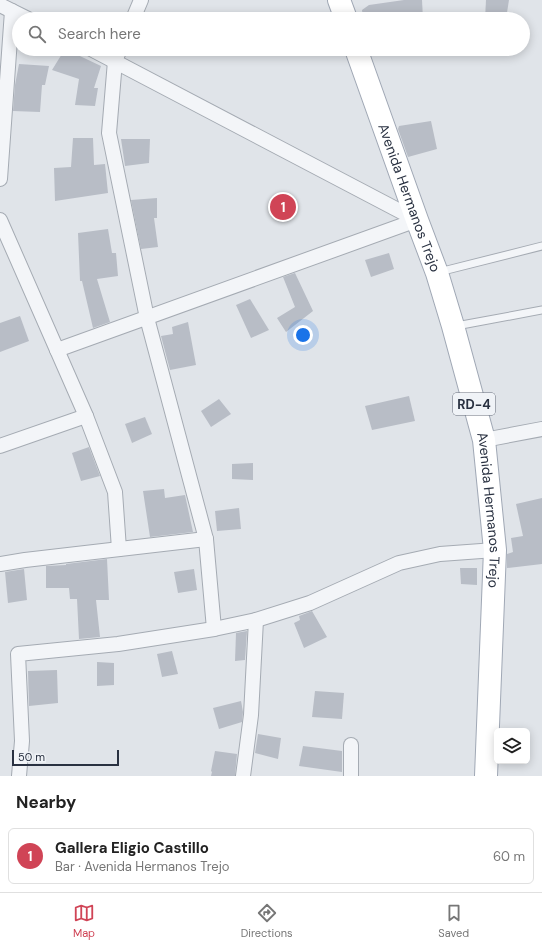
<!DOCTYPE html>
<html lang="en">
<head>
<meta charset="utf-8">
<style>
	:root { --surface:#fff; --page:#f6f6f6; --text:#222; --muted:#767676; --line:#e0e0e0; --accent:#d04456 }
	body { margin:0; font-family:"DM Sans",sans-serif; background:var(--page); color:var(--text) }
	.controls { position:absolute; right:12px; bottom:12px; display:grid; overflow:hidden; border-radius:6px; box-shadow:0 2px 10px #0003 }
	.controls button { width:36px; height:36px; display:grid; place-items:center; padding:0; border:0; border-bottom:1px solid var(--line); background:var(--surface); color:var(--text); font:20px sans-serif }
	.scale { position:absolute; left:12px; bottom:10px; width:107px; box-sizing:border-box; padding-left:4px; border:2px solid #293141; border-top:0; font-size:11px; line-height:14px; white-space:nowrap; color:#293141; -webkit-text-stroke:3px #f0f3f7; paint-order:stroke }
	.you { position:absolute; left:303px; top:335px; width:14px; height:14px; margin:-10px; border:3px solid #fff; border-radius:50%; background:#1a73e8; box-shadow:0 0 0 6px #1a73e833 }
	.badge { display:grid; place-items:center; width:26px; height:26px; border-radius:50%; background:var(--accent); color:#fff; font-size:13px; font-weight:700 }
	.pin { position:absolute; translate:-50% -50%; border:2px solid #fff; box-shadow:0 1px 4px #0006 }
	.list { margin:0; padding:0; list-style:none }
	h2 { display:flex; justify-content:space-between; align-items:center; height:52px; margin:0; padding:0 16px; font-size:17px }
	h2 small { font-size:13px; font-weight:400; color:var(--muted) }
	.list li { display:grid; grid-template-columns:26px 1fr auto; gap:12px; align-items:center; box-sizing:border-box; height:56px; margin:0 8px 8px; padding:0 8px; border:1px solid var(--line); border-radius:6px }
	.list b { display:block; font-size:15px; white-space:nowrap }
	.list p { margin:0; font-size:13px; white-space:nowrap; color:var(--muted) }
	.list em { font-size:13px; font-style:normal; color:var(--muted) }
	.icon { flex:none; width:22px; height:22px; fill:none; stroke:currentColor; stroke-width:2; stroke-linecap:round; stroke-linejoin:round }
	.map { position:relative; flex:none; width:542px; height:776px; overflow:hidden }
	.search { position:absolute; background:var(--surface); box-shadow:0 2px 10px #0003; left:12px; right:12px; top:12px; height:44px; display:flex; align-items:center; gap:10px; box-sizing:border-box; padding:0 14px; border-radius:22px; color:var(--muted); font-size:15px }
	.sheet { height:116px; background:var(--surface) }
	nav { display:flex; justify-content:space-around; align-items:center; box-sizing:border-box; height:56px; border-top:1px solid var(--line); background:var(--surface); font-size:11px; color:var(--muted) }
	nav a { display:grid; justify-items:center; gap:2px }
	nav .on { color:var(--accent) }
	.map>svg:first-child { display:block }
	.building { fill:#b8bdc6 }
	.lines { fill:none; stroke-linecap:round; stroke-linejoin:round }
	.service-casing { stroke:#a5abb3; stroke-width:9 }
	.minor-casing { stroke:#a5abb3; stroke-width:16 }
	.primary-casing { stroke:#a0a8b5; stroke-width:24 }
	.service { stroke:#f3f5f8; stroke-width:7 }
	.minor { stroke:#f3f5f8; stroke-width:14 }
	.primary { stroke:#fff; stroke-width:22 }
	.labels { text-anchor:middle; stroke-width:4; stroke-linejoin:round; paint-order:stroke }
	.shield { fill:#f0f3f7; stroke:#656b78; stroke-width:1 }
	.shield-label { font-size:13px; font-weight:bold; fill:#293141 }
	.street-label { font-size:14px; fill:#293141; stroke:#f0f3f7 }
</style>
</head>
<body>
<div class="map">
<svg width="542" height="776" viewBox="0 0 542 776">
	<rect width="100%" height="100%" fill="#e0e4e9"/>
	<g class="building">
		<polygon points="404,0 422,0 423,19 363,19 362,10 369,5"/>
		<polygon points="486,0 509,0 506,19 485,19"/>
		<polygon points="65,49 101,66 94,88 98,88 95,106 75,105 79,79 52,70"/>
		<polygon points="19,64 49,66 45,85 42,85 40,112 13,111 15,85"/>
		<polygon points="431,121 437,149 408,157 398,129 399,126"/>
		<polygon points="73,138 93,138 94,165 105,164 108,193 55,201 54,168 71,167"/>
		<polygon points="121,139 150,139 149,163 125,166"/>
		<polygon points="157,198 157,218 154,218 158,247 141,249 131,200"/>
		<polygon points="108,229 112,253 116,253 118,276 97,279 110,322 93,328 82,281 80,281 78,233"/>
		<polygon points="389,253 394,269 371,277 365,260"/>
		<polygon points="295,273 313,311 286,332 277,318 295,307 283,277"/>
		<polygon points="250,299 269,330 251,338 236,305"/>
		<polygon points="20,316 29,341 0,352 0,323"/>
		<polygon points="188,322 196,365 170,370 161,336 173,334 172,327"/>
		<polygon points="409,396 415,421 372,430 365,406"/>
		<polygon points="219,399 231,414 211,427 201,411"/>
		<polygon points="145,417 152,434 132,443 125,424"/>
		<polygon points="89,447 100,476 81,481 72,453"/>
		<polygon points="253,463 253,480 232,479 232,464"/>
		<polygon points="164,489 165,498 185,495 193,532 150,537 143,491"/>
		<polygon points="542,498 542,564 507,568 507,554 513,552 511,538 523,536 516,504"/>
		<polygon points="239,508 241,529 217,531 215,511"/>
		<polygon points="107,559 109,600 96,600 100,637 79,639 77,599 70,599 69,588 46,588 46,566 66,565 66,564"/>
		<polygon points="460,568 477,568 477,585 461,584"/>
		<polygon points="24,569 27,600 8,603 5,572"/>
		<polygon points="194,569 197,590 178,593 174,572"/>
		<polygon points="312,611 327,637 304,648 294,623 300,620 299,616"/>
		<polygon points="247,631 245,660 235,661 236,633"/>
		<polygon points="172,651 178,674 162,677 157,654"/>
		<polygon points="97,662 114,663 114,685 97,686"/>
		<polygon points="57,670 58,703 29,706 28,671"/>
		<polygon points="315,691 344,693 342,719 312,717"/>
		<polygon points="241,701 243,712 242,722 219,729 213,708"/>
		<polygon points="258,734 281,738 278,759 255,753"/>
		<polygon points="303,746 342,751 342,772 299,766"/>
		<polygon points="215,751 237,754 235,776 211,776 212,772 211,771"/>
	</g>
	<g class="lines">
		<defs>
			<g id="service">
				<polyline points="439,272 542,246"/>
				<polyline points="456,326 542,310"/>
			</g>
			<g id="minor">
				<polyline points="0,5 28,19"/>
				<polyline points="133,19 141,0"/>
				<polyline points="91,49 417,220"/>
				<polyline points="120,49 115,61 109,133 147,318 206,539 214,629"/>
				<polyline points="0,179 12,11"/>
				<polyline points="0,220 86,416 115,492 119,549"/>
				<polyline points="57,350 417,220"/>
				<polyline points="484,440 542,429"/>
				<polyline points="0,446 86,416"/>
				<polyline points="0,564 25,560 206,539"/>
				<polyline points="19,776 22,741 18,654 118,644 214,629 256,620 310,603 399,563 440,554 495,550"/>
				<polyline points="243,776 251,715 256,620"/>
				<polyline points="351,776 351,745"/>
			</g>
			<g id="primary">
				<polyline points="339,0 346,19"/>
				<path id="s1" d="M356,49L417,220L437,273L453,326L484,440L495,550L486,776"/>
			</g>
		</defs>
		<use href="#service" class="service-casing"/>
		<use href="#minor" class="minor-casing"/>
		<use href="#primary" class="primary-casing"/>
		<use href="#service" class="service"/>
		<use href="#minor" class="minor"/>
		<use href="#primary" class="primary"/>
	</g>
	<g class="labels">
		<rect class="shield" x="453" y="393" width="42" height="22" rx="3"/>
		<g class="shield-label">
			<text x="474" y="409">RD-4</text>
		</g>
		<g class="street-label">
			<text dy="5" stroke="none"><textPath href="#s1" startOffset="158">Avenida Hermanos Trejo</textPath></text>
			<text dy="5" stroke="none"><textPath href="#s1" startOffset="482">Avenida Hermanos Trejo</textPath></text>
		</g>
	</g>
</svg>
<div class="controls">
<button><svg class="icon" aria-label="layers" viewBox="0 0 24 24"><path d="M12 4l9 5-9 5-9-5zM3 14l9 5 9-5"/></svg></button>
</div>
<div class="scale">50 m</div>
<div class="you"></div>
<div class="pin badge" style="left:283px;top:207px">1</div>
<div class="search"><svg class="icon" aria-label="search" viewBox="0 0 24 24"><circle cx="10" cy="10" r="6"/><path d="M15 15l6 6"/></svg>Search here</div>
</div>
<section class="sheet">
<h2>Nearby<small></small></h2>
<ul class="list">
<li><span class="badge">1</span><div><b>Gallera Eligio Castillo</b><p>Bar · Avenida Hermanos Trejo</p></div><em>60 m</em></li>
</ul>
</section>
<nav>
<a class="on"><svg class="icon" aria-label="map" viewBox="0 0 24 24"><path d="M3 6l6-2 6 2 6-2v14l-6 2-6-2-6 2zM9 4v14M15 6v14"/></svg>Map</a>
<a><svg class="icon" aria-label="directions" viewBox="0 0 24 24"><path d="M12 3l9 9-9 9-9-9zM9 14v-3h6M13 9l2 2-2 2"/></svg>Directions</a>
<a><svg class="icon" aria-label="saved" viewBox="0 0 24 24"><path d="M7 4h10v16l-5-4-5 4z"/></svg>Saved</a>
</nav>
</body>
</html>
